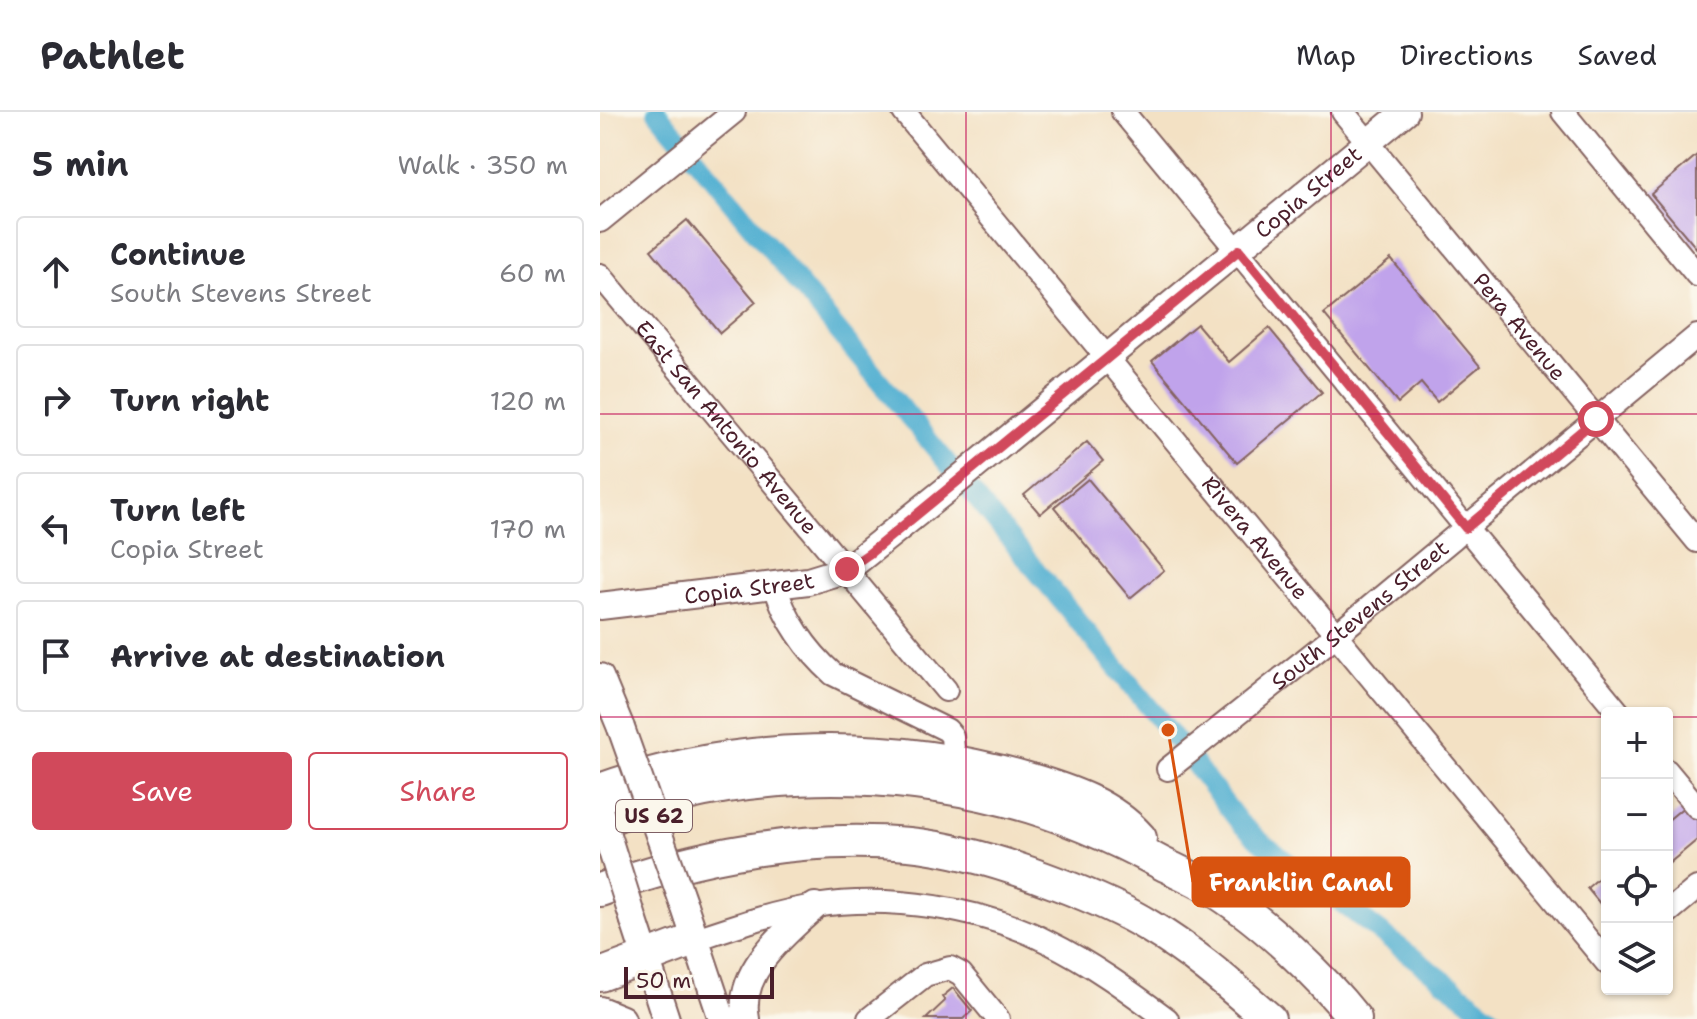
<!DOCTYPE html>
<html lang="en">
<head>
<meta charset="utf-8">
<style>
	:root { --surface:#fff; --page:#f2f2f3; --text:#2b2b33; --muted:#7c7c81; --line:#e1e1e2; --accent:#d1495b }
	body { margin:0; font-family:"Shantell Sans",sans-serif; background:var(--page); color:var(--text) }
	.controls { position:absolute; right:24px; bottom:24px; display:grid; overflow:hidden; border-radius:8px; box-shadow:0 2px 6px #0004 }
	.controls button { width:72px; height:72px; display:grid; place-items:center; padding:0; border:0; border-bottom:2px solid var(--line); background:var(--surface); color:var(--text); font:40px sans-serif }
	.scale { position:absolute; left:24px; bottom:20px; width:150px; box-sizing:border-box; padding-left:8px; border:4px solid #4a1f2b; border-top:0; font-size:22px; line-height:28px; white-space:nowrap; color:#4a1f2b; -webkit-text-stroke:6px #fbf7ec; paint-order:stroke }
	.stop { position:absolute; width:24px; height:24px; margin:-18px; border:6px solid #d1495b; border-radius:50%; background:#fff }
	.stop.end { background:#d1495b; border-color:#fff; box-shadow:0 2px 8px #0008 }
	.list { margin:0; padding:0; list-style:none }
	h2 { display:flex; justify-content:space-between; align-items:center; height:104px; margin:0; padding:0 32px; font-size:34px }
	h2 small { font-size:26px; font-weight:400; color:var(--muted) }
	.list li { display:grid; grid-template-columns:52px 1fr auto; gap:24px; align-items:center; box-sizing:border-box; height:112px; margin:0 16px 16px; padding:0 16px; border:2px solid var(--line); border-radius:8px }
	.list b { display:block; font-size:30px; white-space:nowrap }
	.list p { margin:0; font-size:26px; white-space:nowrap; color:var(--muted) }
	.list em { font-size:26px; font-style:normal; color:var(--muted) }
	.actions { display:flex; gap:16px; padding:24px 32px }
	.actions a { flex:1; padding:18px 0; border:2px solid var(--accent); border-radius:8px; text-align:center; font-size:28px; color:var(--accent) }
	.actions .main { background:var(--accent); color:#fff }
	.icon { flex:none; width:44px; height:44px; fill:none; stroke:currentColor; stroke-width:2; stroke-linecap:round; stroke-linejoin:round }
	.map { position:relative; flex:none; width:1097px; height:907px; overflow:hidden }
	header { display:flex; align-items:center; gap:48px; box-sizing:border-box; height:112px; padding:0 40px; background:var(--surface); border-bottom:2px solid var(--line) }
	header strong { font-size:38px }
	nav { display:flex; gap:44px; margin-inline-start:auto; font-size:28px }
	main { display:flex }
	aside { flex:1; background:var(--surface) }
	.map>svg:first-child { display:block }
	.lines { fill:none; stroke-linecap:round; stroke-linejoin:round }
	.canal { stroke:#54b1d2; stroke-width:20 }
	.building { fill:#c0a3eb }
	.minor-casing { stroke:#856361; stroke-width:26 }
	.major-casing { stroke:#856361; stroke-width:30 }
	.highway-casing { stroke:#856361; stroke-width:36 }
	.minor { stroke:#fff; stroke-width:22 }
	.major { stroke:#fff; stroke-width:26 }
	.highway { stroke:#fff; stroke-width:32 }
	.major-bridge-casing { stroke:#856361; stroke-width:30; stroke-linecap:butt }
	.major-bridge { stroke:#fff; stroke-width:26 }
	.route { stroke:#d1495b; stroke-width:10 }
	.grid { fill:none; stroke:#c2185b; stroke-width:2; stroke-opacity:0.55 }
	.labels { text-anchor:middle; stroke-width:7; stroke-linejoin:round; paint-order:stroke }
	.shield { fill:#fbf7ec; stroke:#7f6065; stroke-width:2 }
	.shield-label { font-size:20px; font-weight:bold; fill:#4a1f2b }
	.street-label { font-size:22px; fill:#4a1f2b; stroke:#fbf7ec }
	.leader { fill:none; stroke:#d8530f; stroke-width:3 }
	.callout-dot { fill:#d8530f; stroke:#fbf7ec; stroke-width:3 }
	.callout { fill:#d8530f; stroke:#d8530f; stroke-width:3 }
	.callout-label { font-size:24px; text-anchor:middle; font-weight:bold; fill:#fff }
</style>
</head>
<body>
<header>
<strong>Pathlet</strong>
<nav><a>Map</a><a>Directions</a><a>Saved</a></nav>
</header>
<main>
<aside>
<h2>5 min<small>Walk · 350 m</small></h2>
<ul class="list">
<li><svg class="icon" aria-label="ahead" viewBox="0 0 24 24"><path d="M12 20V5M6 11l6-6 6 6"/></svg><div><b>Continue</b><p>South Stevens Street</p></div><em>60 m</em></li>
<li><svg class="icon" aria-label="right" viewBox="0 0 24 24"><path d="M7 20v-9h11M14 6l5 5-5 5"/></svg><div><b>Turn right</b></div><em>120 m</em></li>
<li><svg class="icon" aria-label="left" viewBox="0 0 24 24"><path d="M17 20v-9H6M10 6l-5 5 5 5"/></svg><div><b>Turn left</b><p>Copia Street</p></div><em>170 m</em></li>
<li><svg class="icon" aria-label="arrive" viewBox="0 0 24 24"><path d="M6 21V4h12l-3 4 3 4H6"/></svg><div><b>Arrive at destination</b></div></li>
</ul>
<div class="actions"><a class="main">Save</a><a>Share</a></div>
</aside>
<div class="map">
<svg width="1097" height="907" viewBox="0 0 1097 907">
	<rect width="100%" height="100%" fill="#fbf7ec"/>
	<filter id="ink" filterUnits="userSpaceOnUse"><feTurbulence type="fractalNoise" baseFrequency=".0125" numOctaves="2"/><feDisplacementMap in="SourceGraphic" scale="16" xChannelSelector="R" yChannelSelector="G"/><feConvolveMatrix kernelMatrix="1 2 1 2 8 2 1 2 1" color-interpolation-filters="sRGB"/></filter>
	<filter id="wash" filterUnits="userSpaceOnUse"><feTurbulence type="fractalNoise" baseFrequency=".006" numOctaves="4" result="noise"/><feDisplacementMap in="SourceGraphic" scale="32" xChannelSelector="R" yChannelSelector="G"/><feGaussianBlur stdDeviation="1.8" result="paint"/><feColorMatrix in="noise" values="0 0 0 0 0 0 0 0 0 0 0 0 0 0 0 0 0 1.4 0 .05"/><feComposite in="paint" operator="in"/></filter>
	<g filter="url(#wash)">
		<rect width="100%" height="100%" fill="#f3e1c4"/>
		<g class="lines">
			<polyline class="canal" points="57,0 568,618 640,711 660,729 894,907"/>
		</g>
		<g id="blocks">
			<g class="building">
				<polygon points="1097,43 1097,137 1051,82"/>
				<polygon points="87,108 156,190 120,221 51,138"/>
				<polygon points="791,147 880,254 837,290 821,271 798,291 724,202"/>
				<polygon points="597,212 629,250 669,216 722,280 637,351 552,249"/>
				<polygon points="487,330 503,349 440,402 424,383"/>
				<polygon points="488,367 564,458 530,486 454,395"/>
				<polygon points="1085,694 1097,708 1097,728 1067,753 1067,709"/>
				<polygon points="1007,759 1007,800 987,776"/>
				<polygon points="353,876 372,899 363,907 326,907 345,889 342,885"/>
			</g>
		</g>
	</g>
	<g filter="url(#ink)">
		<use href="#blocks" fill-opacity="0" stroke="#856361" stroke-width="2"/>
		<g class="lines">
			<defs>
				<g id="minor">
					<path id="s1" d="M304,0L1007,851"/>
					<polyline points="523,0 1019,601"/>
					<path id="s2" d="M743,0L1097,429"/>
					<polyline points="963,0 1097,163"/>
					<polyline points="0,109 134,0"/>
					<path id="s3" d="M0,163L346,578"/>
					<path d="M175,473C184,506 207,539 233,562L347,618L352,624L354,650"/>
					<path id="s4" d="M568,657L735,524L1097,224"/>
					<polyline points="1067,659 1097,695"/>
					<polyline points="1067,801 1097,776"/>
					<path d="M96,827C135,814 175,800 215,794C288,782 382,796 448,830C491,851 529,879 567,907"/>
					<polyline points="269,907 325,863 350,856 361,862 398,907"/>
				</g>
				<g id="major">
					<path id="s5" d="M0,494L208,469L247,457L346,378L805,0"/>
					<polyline points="0,565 21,616"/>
					<polyline points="84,793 122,907"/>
					<polyline points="34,809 66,907"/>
					<polyline points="0,898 22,907"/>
					<path d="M146,907C136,860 184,822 215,794"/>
				</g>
				<g id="highway">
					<path d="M0,678C136,629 290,627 428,667C469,679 511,693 540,726"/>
					<path d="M0,710C126,657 275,655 406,688C461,702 513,725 563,752C581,761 600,769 617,780C664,810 720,863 755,907"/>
					<path d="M0,778C97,742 205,723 309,732C359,737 409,753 456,771C488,783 520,796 549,814C593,840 631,874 669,907"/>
					<polyline points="0,863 96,827"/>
				</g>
			</defs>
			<use href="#minor" class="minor-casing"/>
			<use href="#major" class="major-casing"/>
			<use href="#highway" class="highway-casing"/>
			<use href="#minor" class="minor"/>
			<use href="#major" class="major"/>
			<use href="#highway" class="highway"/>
			<defs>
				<g id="major-bridge">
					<polyline points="21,616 84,793"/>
					<polyline points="0,701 34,809"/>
				</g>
			</defs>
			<use href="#major-bridge" class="major-bridge-casing"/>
			<use href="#major-bridge" class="major-bridge"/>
		</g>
	</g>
	<g class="lines" filter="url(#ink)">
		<polyline class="route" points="247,457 270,441 639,138 866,416 996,307"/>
	</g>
	<path class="grid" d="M366,0V907M731,0V907M0,302H1097M0,605H1007M1067,605H1097"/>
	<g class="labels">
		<rect class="shield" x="16" y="688" width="76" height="32" rx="6"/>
		<g class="shield-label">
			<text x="54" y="711">US 62</text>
		</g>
		<g class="street-label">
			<text dy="8" stroke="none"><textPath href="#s5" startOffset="846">Copia Street</textPath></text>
			<text dy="8" stroke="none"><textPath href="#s2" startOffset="278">Pera Avenue</textPath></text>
			<text dy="8" stroke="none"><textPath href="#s3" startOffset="198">East San Antonio Avenue</textPath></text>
			<text dy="8" stroke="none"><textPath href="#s1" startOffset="552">Rivera Avenue</textPath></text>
			<text dy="8" stroke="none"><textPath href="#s5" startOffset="150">Copia Street</textPath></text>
			<text dy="8" stroke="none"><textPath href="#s4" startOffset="246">South Stevens Street</textPath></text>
		</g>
	</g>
	<path class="leader" d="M568 618L593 770"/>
	<circle class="callout-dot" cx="568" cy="618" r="8"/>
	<rect class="callout" x="593" y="746" width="216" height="48" rx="8"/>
	<g class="callout-label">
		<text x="701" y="779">Franklin Canal</text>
	</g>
</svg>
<div class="controls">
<button>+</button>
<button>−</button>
<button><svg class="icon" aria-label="locate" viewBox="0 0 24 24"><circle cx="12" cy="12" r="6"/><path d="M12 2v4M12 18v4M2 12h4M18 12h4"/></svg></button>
<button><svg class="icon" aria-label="layers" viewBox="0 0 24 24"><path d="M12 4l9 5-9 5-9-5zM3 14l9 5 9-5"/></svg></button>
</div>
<div class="scale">50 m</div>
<div class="stop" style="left:996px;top:307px"></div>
<div class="stop end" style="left:247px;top:457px"></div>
</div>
</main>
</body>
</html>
